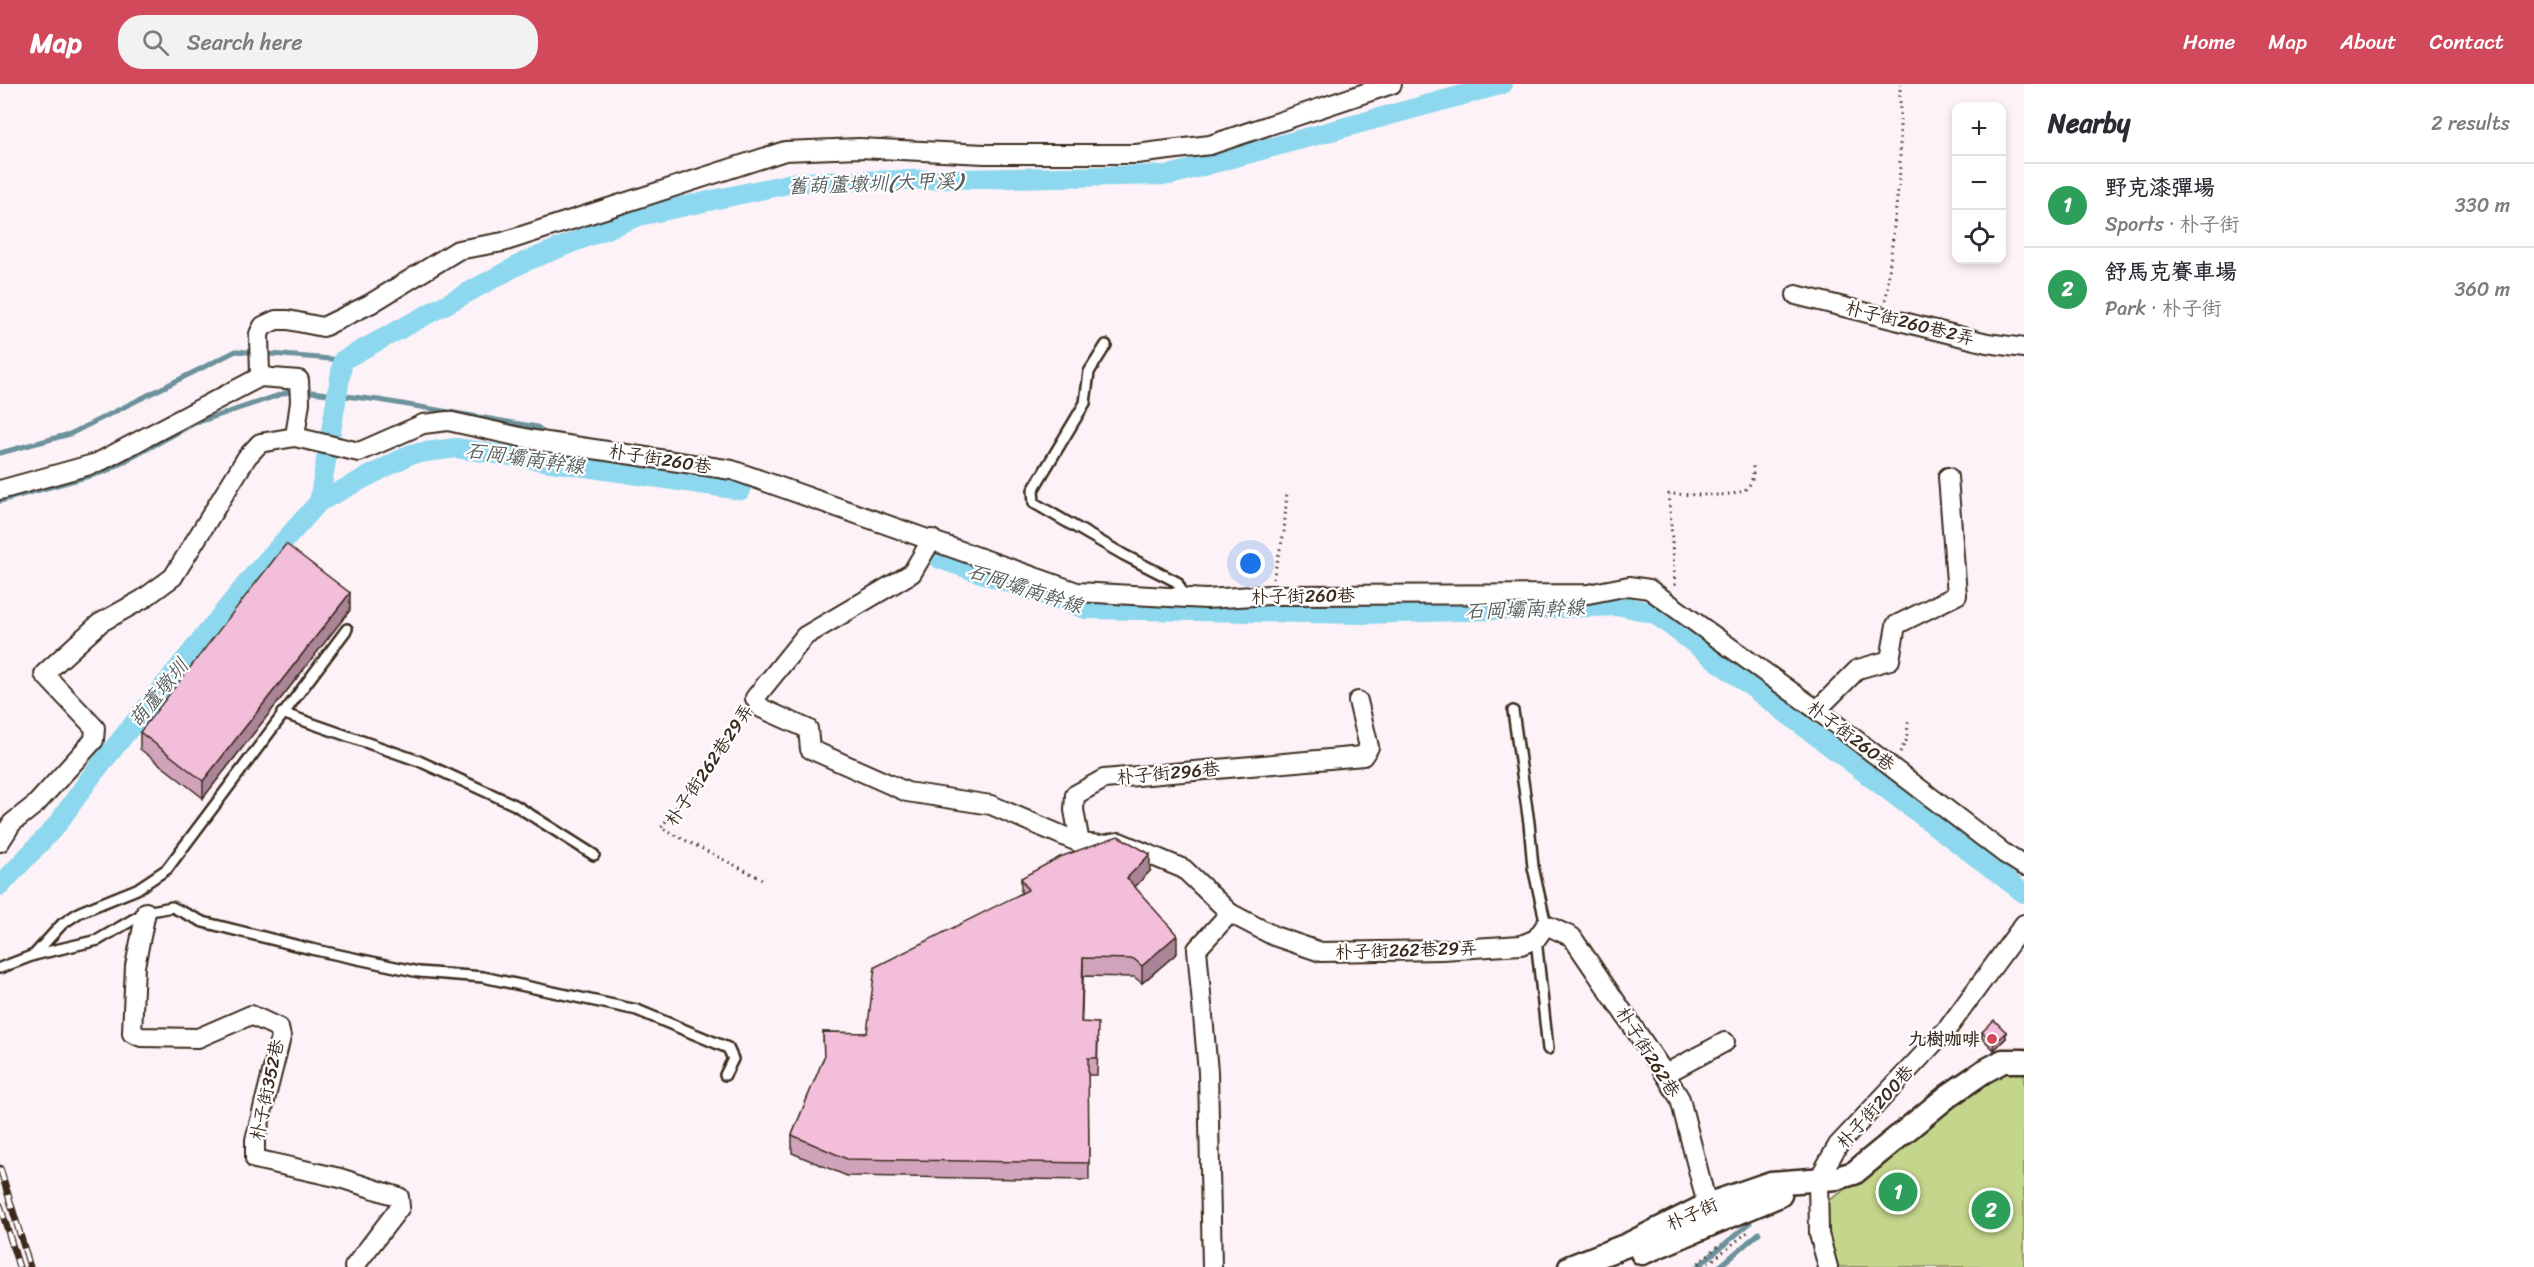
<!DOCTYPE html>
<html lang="en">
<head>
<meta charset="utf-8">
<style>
	:root { --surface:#fff; --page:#f2f2f3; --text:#2b2b33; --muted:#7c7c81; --line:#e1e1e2; --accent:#d1495b }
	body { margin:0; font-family:Sriracha,"LXGW WenKai TC",sans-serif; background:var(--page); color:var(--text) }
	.controls { position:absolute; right:18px; top:18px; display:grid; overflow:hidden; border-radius:12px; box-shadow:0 3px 9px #0003 }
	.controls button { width:54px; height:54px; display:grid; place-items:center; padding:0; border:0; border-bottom:2px solid var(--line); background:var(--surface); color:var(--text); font:30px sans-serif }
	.you { position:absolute; left:1251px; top:480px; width:21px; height:21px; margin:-15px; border:4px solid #fff; border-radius:50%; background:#1a73e8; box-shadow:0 0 0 9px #1a73e833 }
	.badge { display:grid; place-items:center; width:39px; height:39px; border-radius:50%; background:var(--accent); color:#fff; font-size:20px; font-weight:700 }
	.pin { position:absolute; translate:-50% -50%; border:3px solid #fff; box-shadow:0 2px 6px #0006 }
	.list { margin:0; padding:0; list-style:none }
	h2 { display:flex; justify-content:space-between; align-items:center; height:78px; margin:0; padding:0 24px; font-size:26px }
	h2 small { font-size:20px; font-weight:400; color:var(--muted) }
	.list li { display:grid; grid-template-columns:39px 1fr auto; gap:18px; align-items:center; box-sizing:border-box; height:84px; padding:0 24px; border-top:2px solid var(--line) }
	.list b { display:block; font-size:22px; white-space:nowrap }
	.list p { margin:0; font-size:20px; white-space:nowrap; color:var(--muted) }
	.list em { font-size:20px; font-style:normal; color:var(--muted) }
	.icon { flex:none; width:33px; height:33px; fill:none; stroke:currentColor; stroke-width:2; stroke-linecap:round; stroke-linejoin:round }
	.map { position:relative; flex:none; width:2024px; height:1183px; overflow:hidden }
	header { display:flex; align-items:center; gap:36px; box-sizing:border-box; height:84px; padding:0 30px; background:var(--accent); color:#fff }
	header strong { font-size:28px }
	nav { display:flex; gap:33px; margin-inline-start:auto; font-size:21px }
	.search { width:420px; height:54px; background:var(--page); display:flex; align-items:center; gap:15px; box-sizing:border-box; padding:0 21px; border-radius:24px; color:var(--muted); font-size:22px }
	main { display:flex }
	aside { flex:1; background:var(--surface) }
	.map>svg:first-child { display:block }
	.green { fill:#c3d68b; stroke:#7f8054; stroke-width:1.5 }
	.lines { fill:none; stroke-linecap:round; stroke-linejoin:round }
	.stream { stroke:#6c929b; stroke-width:5 }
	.canal { stroke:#8dd8ee; stroke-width:20 }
	.service-casing { stroke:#3b2a1e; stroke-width:14 }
	.minor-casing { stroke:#3b2a1e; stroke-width:22 }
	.tertiary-casing { stroke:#3b2a1e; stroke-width:27 }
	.path { stroke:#3b2a1e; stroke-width:3; stroke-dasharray:1.5 4.5; stroke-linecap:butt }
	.service { stroke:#fff; stroke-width:9 }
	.minor { stroke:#fff; stroke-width:18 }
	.tertiary { stroke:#fff; stroke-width:22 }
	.rail-casing { stroke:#3b2a1e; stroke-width:7 }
	.rail { stroke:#fff; stroke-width:4.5; stroke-dasharray:14; stroke-linecap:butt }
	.wall { fill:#d1a3bb; stroke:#3b2a1e; stroke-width:1.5 }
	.shaded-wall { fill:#aa8598; stroke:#3b2a1e; stroke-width:1.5 }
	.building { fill:#f3bed9; stroke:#3b2a1e; stroke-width:1.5 }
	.poi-dot { fill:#d1495b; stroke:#fff; stroke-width:2 }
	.labels { text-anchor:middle; stroke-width:4.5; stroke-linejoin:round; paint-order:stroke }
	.street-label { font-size:18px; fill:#3b2a1e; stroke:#fff }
	.poi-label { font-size:18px; font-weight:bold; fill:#3b2a1e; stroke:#fff; text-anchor:end }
	.water-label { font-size:20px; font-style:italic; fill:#545e5c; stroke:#fff }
</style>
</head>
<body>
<header>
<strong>Map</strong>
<div class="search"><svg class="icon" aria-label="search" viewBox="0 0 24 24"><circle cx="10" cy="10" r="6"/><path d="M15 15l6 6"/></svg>Search here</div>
<nav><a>Home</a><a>Map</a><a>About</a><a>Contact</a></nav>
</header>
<main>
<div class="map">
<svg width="2024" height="1183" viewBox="0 0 2024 1183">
	<rect width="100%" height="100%" fill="#fdf2f7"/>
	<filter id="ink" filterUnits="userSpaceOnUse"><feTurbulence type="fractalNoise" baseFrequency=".0167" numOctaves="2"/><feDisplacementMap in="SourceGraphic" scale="12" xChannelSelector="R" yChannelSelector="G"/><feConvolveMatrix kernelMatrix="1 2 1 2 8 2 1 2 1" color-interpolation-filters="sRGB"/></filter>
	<g filter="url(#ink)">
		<polygon class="green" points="2024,983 2024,1183 1833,1183 1824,1119 1859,1097 1992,990"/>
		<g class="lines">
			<g class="stream">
				<polyline points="0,369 70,350 236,267 343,276"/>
				<polyline points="0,417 107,387 193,340 294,306 379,316 537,343 545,350"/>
				<polyline points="1697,1183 1750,1139"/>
				<polyline points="1719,1183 1759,1149"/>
			</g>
			<g class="canal">
				<polyline points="319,418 343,276 524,178 639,132 797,98 1170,91 1503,0"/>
				<polyline points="940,475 1086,525 1364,530 1624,522 1655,530 2024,809"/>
				<polyline points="0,802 56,742 93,690 251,494 319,418 411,370 456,364 741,406"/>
			</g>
			<defs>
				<g id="service">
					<polyline points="1106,261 1089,288 1085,319 1033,406 1034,419 1124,471 1177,498 1184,512"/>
					<polyline points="1513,627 1529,739 1533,783 1546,841"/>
					<polyline points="282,629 419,677 515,721 594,771"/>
					<polyline points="1536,855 1548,965"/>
					<polyline points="34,871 62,840 80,828 137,805 167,785 347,545"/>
					<polyline points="0,884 34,871 98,856 146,828 172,823 203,838 311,865 419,888 483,893 637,926 728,964 733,975 725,991"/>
				</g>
				<g id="minor">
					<polyline points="1796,211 1987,259 2024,264"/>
					<polyline points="260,293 259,250 263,242 276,236 288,236 323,243 370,220 458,166 503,158 785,67 859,64 985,70 1136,70 1210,61 1392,0"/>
					<polyline points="0,406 97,379 260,293 299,296 300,318 295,353"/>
					<polyline points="932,455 912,489 805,552 755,614 761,624 808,645 810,665 907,708 991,721 1080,759"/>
					<polyline points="1817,626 1858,585 1890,576 1896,541 1957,511 1948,393"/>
					<polyline points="0,758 12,739 36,720 94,656 95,644 44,590 100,539 143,515 173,493 247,373 260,359 295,353 359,368 423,340 448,337 534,356 732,386 1077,508 1206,515 1269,511 1588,510 1629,502 1649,505 1817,626 2005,770 2024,782"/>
					<polyline points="146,828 135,882 132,949 141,953 198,954 251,931 279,944 281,953 255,1056 255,1075 340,1094 399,1113 400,1123 354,1183"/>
					<polyline points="1230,829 1274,852 1321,868 1442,866 1521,861 1536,855 1546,841 1572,853 1665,990 1680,1015 1707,1121"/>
					<polyline points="1665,990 1725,958"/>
					<polyline points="1212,1183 1208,988 1197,865 1230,829 1184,785 1119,758 1100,761 1080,759 1074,726 1075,711 1104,695 1363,672 1369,663 1358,617"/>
					<polyline points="1828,1183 1819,1150 1818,1096 1838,1061 1948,944 2024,840"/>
				</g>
				<g id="tertiary">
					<polyline points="1642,1169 1780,1111"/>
					<polyline points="1570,1183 1627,1161 1707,1121 1771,1099 1837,1094 1854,1089 1948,1012 1983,988 2003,977 2024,977"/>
				</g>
			</defs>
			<use href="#service" class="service-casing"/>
			<use href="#minor" class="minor-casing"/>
			<use href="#tertiary" class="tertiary-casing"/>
			<g class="path">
				<polyline points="1886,216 1900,87 1900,0"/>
				<polyline points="1273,495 1284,448 1287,407"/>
				<path d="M1675,501L1669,410C1685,410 1737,415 1747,404C1753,398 1753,390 1753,382"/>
				<polyline points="743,630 661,744 764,796"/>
				<polyline points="1900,668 1906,657 1909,634"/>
				<polyline points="1694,1183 1721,1159"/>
				<polyline points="1704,1183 1749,1147"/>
			</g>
			<use href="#service" class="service"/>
			<use href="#minor" class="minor"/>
			<use href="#tertiary" class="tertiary"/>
			<defs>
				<g id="rail">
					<polyline points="0,1084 30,1183"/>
					<polyline points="0,1121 19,1183"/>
				</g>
			</defs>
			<use href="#rail" class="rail-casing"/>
			<use href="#rail" class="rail"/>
		</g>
		<g class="wall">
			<polygon points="350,526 203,714 140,665 140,648"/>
			<polygon points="1150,787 1135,803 1177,869 1142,899 1134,893 1083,892 1081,938 1098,956 1097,991 1088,991 1089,1096 847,1092 792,1069 792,1051 824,974 823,948 867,949 1021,809 1021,794"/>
			<polygon points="1982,948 2006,954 1994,966 1982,954"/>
		</g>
		<g class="shaded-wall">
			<polygon points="350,509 350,526 203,714 203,697"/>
			<polygon points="1150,770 1150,787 1127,811 1127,794"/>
			<polygon points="1177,851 1177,869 1142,899 1142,882"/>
			<polygon points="1083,874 1083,892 1081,955 1081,938"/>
			<polygon points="2006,948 2006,954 1994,966 1994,960"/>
		</g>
		<g class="building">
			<polygon points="286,460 350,509 203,697 140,648"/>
			<polygon points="1118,752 1150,770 1127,794 1177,851 1142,882 1134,875 1083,874 1081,938 1098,939 1097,974 1088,974 1089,1079 847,1075 792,1051 824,973 823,948 867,949 875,883 1028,806 1021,794 1060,773"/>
			<polygon points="1994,936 2006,948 1994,960 1982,948"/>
		</g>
	</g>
	<circle class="poi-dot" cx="1992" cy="955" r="6"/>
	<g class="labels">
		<g class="street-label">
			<text transform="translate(1910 239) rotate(14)" y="6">朴子街260巷2弄</text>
			<text transform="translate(660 375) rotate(9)" y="6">朴子街260巷</text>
			<text transform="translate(1303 512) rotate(-1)" y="6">朴子街260巷</text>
			<text transform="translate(1851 652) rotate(37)" y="6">朴子街260巷</text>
			<text transform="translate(709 681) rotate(-56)" y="6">朴子街262巷29弄</text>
			<text transform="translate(1168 689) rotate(-5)" y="6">朴子街296巷</text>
			<text transform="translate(1406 866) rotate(-2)" y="6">朴子街262巷29弄</text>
			<text transform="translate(1648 968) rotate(58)" y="6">朴子街262巷</text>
			<text transform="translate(267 1006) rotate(-78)" y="6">朴子街352巷</text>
			<text transform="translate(1875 1023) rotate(-48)" y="6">朴子街200巷</text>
			<text transform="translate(1692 1130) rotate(-24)" y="6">朴子街</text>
		</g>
		<g class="poi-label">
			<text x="1980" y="961">九樹咖啡</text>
		</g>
		<g class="water-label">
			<text transform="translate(875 99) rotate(-2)" y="7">舊葫蘆墩圳(大甲溪)</text>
			<text transform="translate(525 374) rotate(8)" y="7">石岡壩南幹線</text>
			<text transform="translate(1025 504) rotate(18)" y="7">石岡壩南幹線</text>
			<text transform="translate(1525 525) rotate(-2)" y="7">石岡壩南幹線</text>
			<text transform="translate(158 609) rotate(-51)" y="7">葫蘆墩圳</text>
		</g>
	</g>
</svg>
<div class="controls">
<button>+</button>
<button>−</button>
<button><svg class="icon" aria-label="locate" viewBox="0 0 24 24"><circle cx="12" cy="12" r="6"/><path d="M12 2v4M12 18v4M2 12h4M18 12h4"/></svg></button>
</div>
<div class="you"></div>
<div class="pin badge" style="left:1898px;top:1108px;background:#2e9e5b">1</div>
<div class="pin badge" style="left:1991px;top:1126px;background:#2e9e5b">2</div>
</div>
<aside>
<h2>Nearby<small>2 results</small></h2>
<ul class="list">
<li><span class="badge" style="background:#2e9e5b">1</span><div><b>野克漆彈場</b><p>Sports · 朴子街</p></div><em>330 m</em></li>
<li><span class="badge" style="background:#2e9e5b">2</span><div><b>舒馬克賽車場</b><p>Park · 朴子街</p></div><em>360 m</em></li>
</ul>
</aside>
</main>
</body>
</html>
